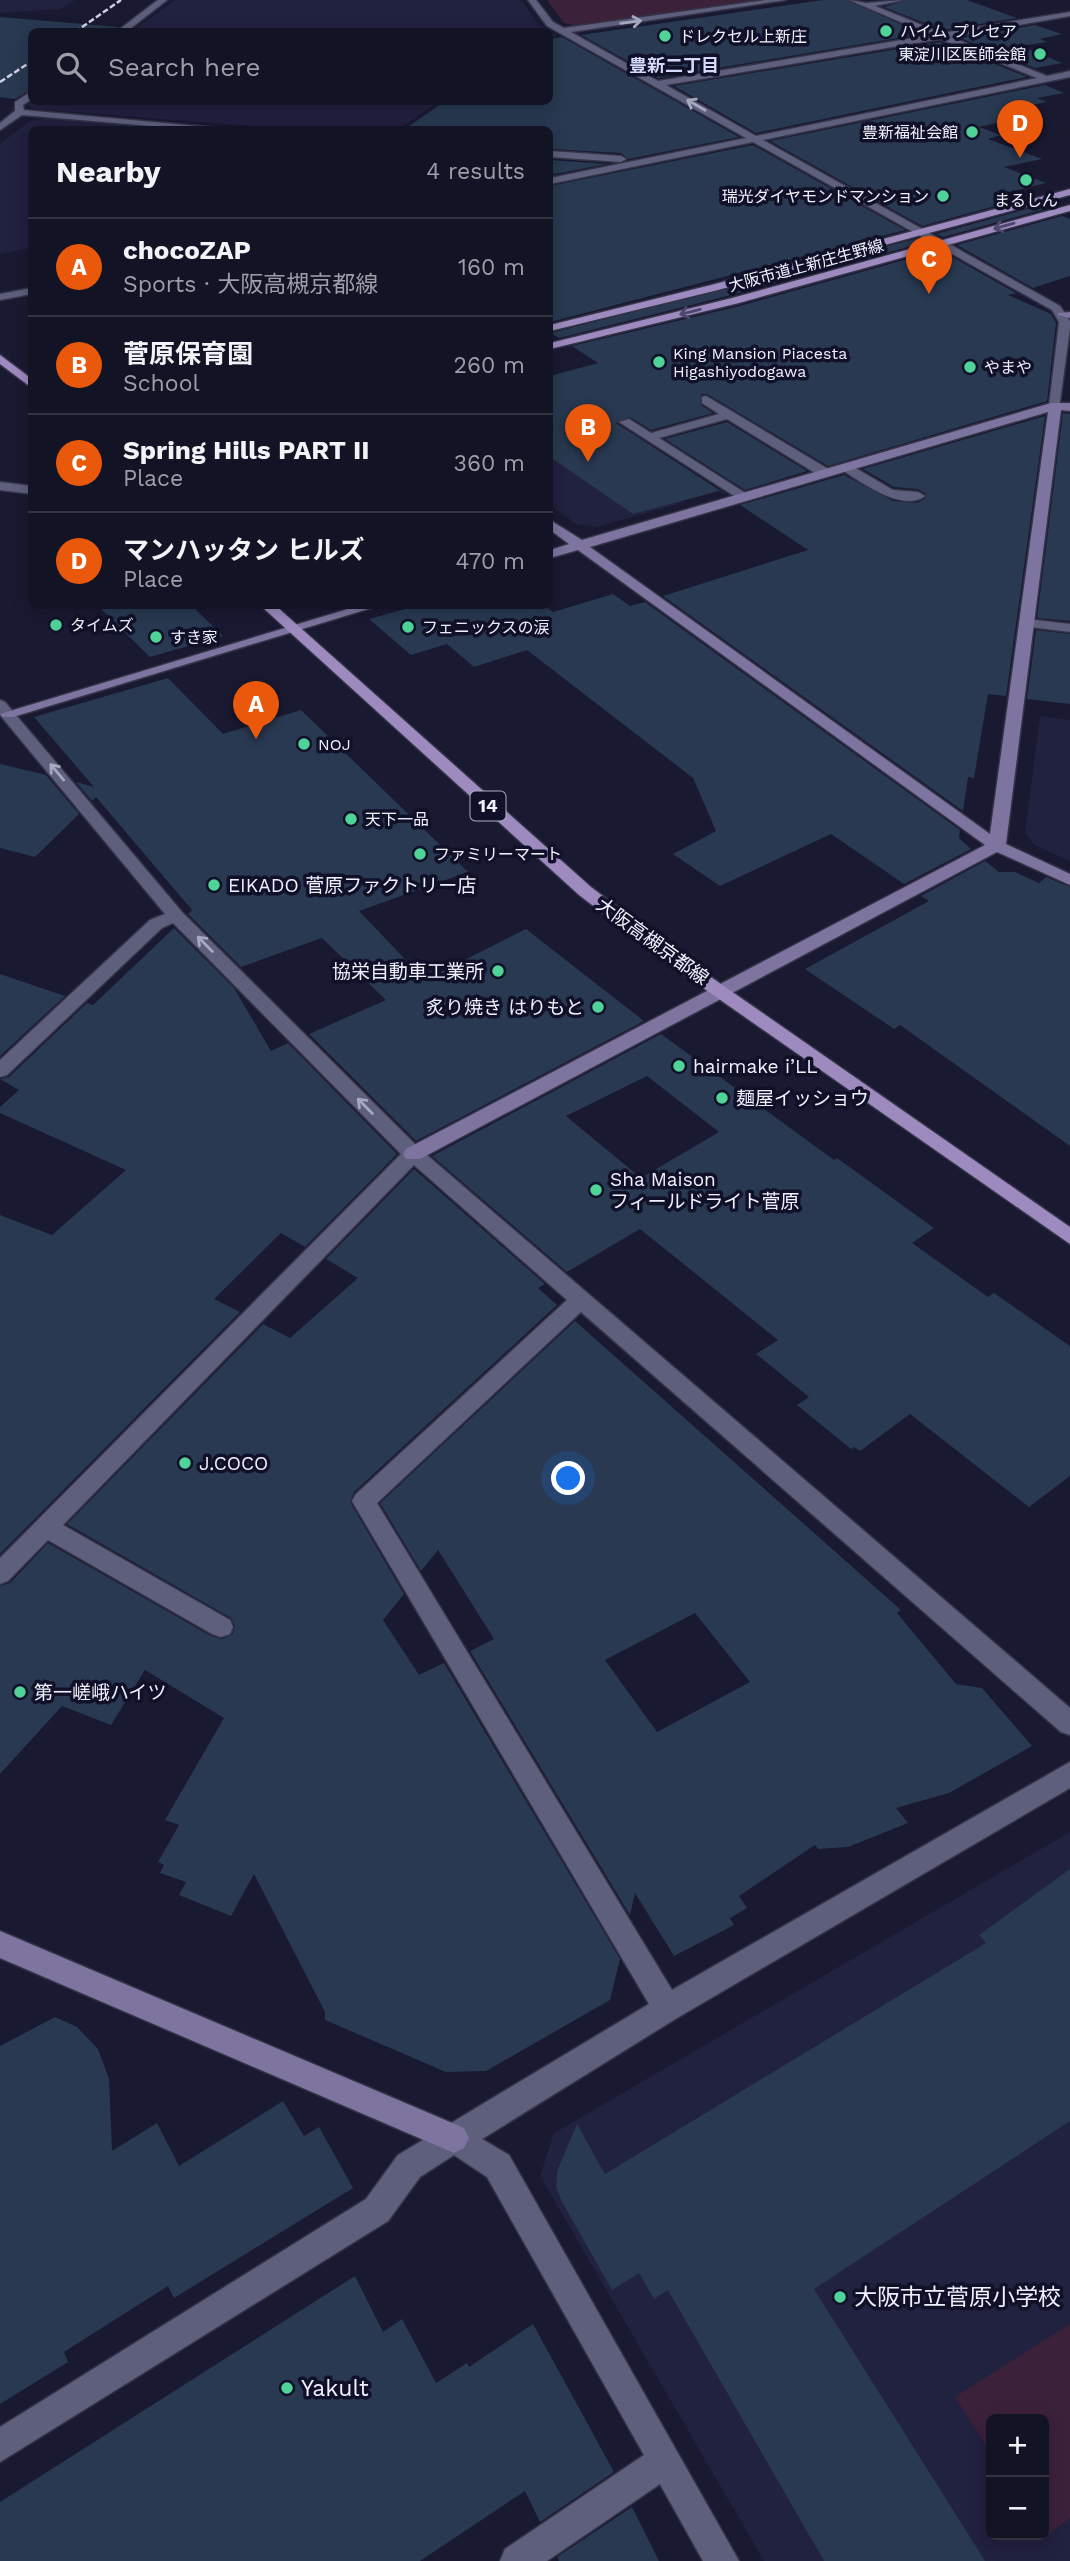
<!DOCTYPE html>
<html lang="en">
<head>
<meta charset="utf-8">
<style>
	:root { --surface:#131326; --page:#202032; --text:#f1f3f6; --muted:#9d9ea7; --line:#323243; --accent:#ea580c }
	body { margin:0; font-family:"Work Sans","Noto Sans JP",sans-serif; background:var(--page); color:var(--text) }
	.controls { position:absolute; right:21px; bottom:21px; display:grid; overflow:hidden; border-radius:10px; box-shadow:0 4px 18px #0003 }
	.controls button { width:63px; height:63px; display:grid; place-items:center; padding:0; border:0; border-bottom:2px solid var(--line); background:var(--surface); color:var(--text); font:35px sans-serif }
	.you { position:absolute; left:569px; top:1479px; width:24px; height:24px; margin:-18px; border:5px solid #fff; border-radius:50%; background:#1a73e8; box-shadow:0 0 0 10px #1a73e833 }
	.badge { display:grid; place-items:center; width:46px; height:46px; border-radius:50%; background:var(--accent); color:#fff; font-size:23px; font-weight:700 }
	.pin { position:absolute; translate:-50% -58px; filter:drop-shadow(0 2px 4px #0008) }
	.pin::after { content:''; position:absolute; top:37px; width:24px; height:21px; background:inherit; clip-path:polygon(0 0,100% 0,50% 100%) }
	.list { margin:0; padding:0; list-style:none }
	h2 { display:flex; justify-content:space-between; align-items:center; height:91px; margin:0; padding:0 28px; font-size:30px }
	h2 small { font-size:23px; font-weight:400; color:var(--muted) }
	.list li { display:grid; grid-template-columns:46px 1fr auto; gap:21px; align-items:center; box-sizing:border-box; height:98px; padding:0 28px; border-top:2px solid var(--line) }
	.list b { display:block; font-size:26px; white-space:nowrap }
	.list p { margin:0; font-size:23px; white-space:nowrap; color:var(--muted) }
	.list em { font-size:23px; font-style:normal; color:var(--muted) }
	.icon { flex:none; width:38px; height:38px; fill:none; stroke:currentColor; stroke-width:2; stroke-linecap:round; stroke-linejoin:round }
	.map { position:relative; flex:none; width:1070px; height:2561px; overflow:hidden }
	.search { position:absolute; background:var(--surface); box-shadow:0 4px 18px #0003; left:28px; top:28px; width:525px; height:77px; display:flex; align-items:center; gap:18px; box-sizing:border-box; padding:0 24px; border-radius:10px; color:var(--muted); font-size:26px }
	.panel { position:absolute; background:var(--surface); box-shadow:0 4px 18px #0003; left:28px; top:126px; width:525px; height:483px; border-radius:10px }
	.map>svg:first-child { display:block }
	.built { fill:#212140; fill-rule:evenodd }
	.green { fill:#3c213a }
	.building { fill:#283951; fill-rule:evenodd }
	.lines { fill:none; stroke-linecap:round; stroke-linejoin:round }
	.street-casing { stroke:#343347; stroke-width:3 }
	.secondary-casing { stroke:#343347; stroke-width:3 }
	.primary-casing { stroke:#343347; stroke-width:3 }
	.street { fill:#5d5f7d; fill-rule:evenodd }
	.secondary { fill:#7d759f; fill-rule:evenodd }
	.primary { fill:#9d8bc0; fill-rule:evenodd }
	.rail { stroke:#d0d1e1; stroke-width:2.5; stroke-dasharray:6 2.5; stroke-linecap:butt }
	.oneway { stroke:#a6a8be }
	.oneway2 { stroke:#4f476c }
	.poi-dot { fill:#4fd399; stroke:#101028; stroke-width:2.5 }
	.labels { text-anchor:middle; stroke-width:7; stroke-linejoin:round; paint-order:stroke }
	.far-poi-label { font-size:16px; fill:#eff0fe; stroke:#101028; text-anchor:start }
	.far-street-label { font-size:16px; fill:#eff0fe; stroke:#101028 }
	.far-neighbourhood-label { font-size:18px; font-weight:bold; fill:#d5d9fb; stroke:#101028 }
	.shield { fill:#101028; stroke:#acadbe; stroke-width:2 }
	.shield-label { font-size:18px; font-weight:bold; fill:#eff0fe }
	.poi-label { font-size:19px; fill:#eff0fe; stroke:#101028; text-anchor:start }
	.street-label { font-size:19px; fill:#eff0fe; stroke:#101028 }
	.near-poi-label { font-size:23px; fill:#eff0fe; stroke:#101028; text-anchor:start }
</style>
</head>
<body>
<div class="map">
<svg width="1070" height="2561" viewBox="0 0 1070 2561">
	<rect width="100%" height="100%" fill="#191932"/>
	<g class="built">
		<polygon points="0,0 75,0 61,9 0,13"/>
		<polygon points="175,0 521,0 539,25 559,36 550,38 550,32 132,31"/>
		<polygon points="32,102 439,102 398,130 290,129 32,109 27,105"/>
		<polygon points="46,118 194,129 32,130 31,248 0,254 0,144 30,121"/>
		<polygon points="562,419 685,502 597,527 576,524 550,505 550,423"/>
		<polygon points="1040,716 1070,720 1070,861 1034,845 1025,833"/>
		<path d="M1070,1832V2561H764L540,2176L554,2133ZM991,2419H1044V2535H991Z"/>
	</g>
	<g class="green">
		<polygon points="547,0 756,0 578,26 564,23"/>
		<polygon points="1070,2324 1070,2518 1045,2537 1044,2419 991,2419 991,2453 955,2397"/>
	</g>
	<g class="building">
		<polygon points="823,0 847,0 922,34 658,78 581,35"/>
		<polygon points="906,0 967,0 1017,18 942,30 884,7"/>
		<polygon points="0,17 118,27 114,32 32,32 32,89 15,99 0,97"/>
		<polygon points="1035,25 1062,34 1040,39 1047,42 1020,46 1062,63 1035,68 960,38"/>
		<polygon points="562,37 739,137 628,159 621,153 550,149 550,130 403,130 444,102 550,102 550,39"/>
		<polygon points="940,42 1027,77 756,133 674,86"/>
		<polygon points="1045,85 1064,93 1037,98 1047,102 1014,109 1029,115 979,127 1001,135 988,139 1042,159 1004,167 1046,183 1006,193 1021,199 922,226 770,141"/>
		<polygon points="753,145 905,230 550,322 550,186"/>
		<polygon points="550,160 607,164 550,175"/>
		<polygon points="1038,206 1045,209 943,237 936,234"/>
		<polygon points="1062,216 1070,219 1070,276 1033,288 957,245"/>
		<polygon points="919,238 926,242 731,295 559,338 551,333"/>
		<polygon points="940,250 1016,293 1008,295 1051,314 1056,323 1047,401 828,466 707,394 701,394 701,405 713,413 651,430 630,417 616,423 727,495 719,491 633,514 550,457 550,376 598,363 572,346 740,306"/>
		<polygon points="1063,413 1070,414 1070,621 1037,618"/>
		<polygon points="1045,416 1006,696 988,694 974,778 968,777 963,811 663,596 808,550 740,505 844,475 893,501 917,503 926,498 926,494 918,489 894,487 863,469"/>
		<polygon points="727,422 807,471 745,490 665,439"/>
		<polygon points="613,594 630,606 645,602 960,830 959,838 971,849 904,884 831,834 720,886 673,854 716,831 693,778 527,650 474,667 447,644 411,655 369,619 405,609 402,606 544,606 553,612"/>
		<polygon points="98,606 192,606 223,636 150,657"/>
		<polygon points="1036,630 1070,634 1070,704 1027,699"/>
		<polygon points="168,678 223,734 301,710 468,872 359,911 425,980 526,929 644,1021 416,1141 309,1034 386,1000 322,938 241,967 188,914 192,910 96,797 92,801 76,782 94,787 34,717"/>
		<polygon points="0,764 46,775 79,814 35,857 0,848"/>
		<polygon points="985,861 999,872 1015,872 1039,883 1046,877 1070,887 1070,1146 900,1025 894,1029 805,969 929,901 921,896"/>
		<polygon points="174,928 234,988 271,1051 288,1043 397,1154 305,1247 281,1233 214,1299 240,1312 0,1554 0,1215 52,1235 126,1170 0,1113 0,1107 19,1090 0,1079 9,1077 87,1003 93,1005"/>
		<polygon points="0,974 65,996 0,1056"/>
		<path d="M661,1034L834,1160L837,1158L934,1228L912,1243L988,1297L994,1293L1070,1346V1476L1029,1507L910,1414L860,1451L854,1447L851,1449L797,1405L809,1397L756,1354L778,1340L640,1229L567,1272L432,1156ZM647,1076L719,1132L641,1178L566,1116Z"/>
		<polygon points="414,1169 545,1284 538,1288 557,1305 354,1492 350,1502 404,1594 383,1620 419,1675 444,1663 620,1959 610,2000 486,2071 446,2072 325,2020 325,2012 254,1874 231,1916 179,1895 186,1882 160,1873 164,1865 158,1862 179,1825 165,1820 224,1718 145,1670 111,1725 62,1706 0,1774 0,1586 10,1583 48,1543 211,1636 222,1639 232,1635 235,1626 231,1618 67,1524 263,1324 290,1338 358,1278 326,1259"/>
		<path d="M575,1321L901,1610L897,1613L956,1684L982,1688L1032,1746L949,1793L896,1808L908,1823L848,1847L818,1849L815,1845L739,1896L747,1908L730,1918L734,1925L674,1956L635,1893L630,1915L470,1651L494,1639L438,1550L421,1571L380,1503ZM695,1613L750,1682L657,1732L605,1660Z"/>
		<polygon points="1070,1869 1070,2121 814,2289 985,2561 824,2561 668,2290 654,2299 639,2273 612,2290 562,2202 556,2187 557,2171 577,2124 605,2174 986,1943 979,1935"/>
		<polygon points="55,2017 77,2027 98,2049 109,2079 112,2151 157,2123 179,2166 283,2101 304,2136 319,2127 353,2188 174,2298 168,2286 64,2352 68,2362 0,2404 0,2046"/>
		<polygon points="355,2276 383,2332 402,2319 436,2383 467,2363 469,2367 533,2324 614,2472 540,2522 525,2491 420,2561 0,2561 0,2502"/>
		<polygon points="632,2507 659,2561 559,2561 557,2557"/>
	</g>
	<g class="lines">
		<defs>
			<g id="street">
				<polygon points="158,0 167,0 126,32 116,32"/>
				<path d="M528,0H536L553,22L564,28L765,0H786L571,32L658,81L931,35L849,0L866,3L903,0L875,6L942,33L1070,12V16L951,37L1047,76L1070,71V77L763,140L1060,306L1070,321V328L1059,409L1049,406L1059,322L1052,310L753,142L550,184V178L746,138L547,26ZM940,39L1037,78L756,136L666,85Z"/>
				<polygon points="32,91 32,99 23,105 24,110 240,130 196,130 22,115 0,130 0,123 15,111 15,102"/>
				<polygon points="550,151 621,156 626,159 621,162 550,157"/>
				<polygon points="32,288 32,294 0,300 0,294"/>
				<polygon points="706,396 830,470 831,473 820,476 727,419 659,438 747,494 747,500 742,501 619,422 629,419 651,433 719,414 702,403 702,397"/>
				<path d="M847,463L893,490L918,492L925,496C903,513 861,482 842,470L841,467Z"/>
				<polygon points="0,482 32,486 32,494 0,490"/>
				<polygon points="1027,619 1070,624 1070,632 1022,626 1022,620"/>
				<polygon points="0,700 5,702 182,912 420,1149 1070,1708 1070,1735 1061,1732 581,1312 377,1503 672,1990 1070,1762 1070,1788 677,2018 482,2139 509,2155 739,2561 703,2561 660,2484 547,2561 500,2561 505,2549 644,2455 487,2177 454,2155 420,2177 388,2221 0,2462 0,2427 366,2199 398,2155 649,2004 352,1501 356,1494 567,1300 414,1165 63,1525 230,1620 233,1627 230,1634 221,1637 212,1634 48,1540 8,1581 0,1584 0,1558 401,1154 173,923 162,928 7,1075 0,1077 0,1060 150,920 165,914 0,715"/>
			</g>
			<g id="secondary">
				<polygon points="1070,312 1070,318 1057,315 1059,313"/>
				<path d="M1051,403H1070V411L1061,410L1006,844L1070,874V885L997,852L420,1159H406L403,1154L406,1149L985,845L578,550L550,558V550L569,544L550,530V520L582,540ZM1048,412L990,834L590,547Z"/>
				<polygon points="358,606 378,606 13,717 3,717 0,714"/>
				<polygon points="0,1931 464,2128 469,2138 464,2148 454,2153 0,1958"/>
			</g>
			<g id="primary">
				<polygon points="1070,189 1070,195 718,290 550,331 550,325 711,285"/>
				<polygon points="1070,205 1070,211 739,303 550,349 550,343 732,298"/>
				<polygon points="0,355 32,379 32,388 0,364"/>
				<polygon points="261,606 276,606 591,887 688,961 1070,1227 1070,1244 676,969 579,895"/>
			</g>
		</defs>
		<use href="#street" class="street-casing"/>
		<use href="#secondary" class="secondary-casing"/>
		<use href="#primary" class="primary-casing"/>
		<use href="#street" class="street"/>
		<use href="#secondary" class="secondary"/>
		<use href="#primary" class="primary"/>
		<g class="rail">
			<polyline points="75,32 121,0"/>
			<polyline points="0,82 32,61"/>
		</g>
	</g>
	<defs><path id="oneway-shaft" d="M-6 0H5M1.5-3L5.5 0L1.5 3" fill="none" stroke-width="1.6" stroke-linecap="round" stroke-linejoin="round" transform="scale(1.75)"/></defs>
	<g class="oneway">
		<use href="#oneway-shaft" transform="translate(631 22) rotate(-8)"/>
		<use href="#oneway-shaft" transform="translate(696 105) rotate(-150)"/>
		<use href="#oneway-shaft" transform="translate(57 772) rotate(-130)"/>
		<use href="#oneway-shaft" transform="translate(205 944) rotate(-135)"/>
		<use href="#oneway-shaft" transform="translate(365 1106) rotate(-135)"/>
	</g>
	<g class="oneway2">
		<use href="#oneway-shaft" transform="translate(1004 226) rotate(164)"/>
		<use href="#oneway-shaft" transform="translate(690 312) rotate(166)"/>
	</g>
	<g class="poi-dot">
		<circle cx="886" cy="31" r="7"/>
		<circle cx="665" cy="36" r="7"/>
		<circle cx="1040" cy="54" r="7"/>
		<circle cx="972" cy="132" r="7"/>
		<circle cx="1026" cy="180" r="7"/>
		<circle cx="943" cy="196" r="7"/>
		<circle cx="659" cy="362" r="7"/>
		<circle cx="970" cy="367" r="7"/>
		<circle cx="56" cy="625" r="7"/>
		<circle cx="408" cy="627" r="7"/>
		<circle cx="156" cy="637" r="7"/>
		<circle cx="304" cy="744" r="7"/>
		<circle cx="351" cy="819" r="7"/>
		<circle cx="420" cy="854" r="7"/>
		<circle cx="214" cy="885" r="7"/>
		<circle cx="498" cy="971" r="7"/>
		<circle cx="598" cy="1007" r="7"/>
		<circle cx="679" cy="1066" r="7"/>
		<circle cx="722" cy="1098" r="7"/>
		<circle cx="596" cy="1190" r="7"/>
		<circle cx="185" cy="1463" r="7"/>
		<circle cx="20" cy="1692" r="7"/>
		<circle cx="840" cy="2297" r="7"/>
		<circle cx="287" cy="2388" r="7"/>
	</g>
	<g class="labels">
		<g class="far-poi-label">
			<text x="900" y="37">ハイム プレセア</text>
			<text x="679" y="42">ドレクセル上新庄</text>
			<text x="1026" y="60" text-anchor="end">東淀川区医師会館</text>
			<text x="958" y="138" text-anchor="end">豊新福祉会館</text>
			<text x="929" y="202" text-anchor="end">瑞光ダイヤモンドマンション</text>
			<text x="1026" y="206" text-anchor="middle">まるしん</text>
			<text x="673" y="359">King Mansion Piacesta<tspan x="673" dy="18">Higashiyodogawa</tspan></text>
			<text x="984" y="373">やまや</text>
			<text x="70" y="631">タイムズ</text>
			<text x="422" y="633">フェニックスの涙</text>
			<text x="170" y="643">すき家</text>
			<text x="318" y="750">NOJ</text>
			<text x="365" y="825">天下一品</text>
			<text x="434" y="860">ファミリーマート</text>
		</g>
		<g class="far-street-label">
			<text transform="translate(806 265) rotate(-15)" y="6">大阪市道上新庄生野線</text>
		</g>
		<g class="far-neighbourhood-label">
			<text x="674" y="72">豊新二丁目</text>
		</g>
		<rect class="shield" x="470.5" y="791.5" width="35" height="29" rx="5"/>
		<g class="shield-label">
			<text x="488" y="812">14</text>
		</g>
		<g class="poi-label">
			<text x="228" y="892">EIKADO 菅原ファクトリー店</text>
			<text x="484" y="978" text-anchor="end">協栄自動車工業所</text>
			<text x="584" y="1014" text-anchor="end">炙り焼き はりもと</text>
			<text x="693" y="1073">hairmake i’LL</text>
			<text x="736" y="1105">麺屋イッショウ</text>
			<text x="610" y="1186">Sha Maison<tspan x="610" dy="22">フィールドライト菅原</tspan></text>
			<text x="199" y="1470">J.COCO</text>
			<text x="34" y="1699">第一嵯峨ハイツ</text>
		</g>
		<g class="street-label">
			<text transform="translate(653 941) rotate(36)" y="7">大阪高槻京都線</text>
		</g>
		<g class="near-poi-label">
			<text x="854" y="2305">大阪市立菅原小学校</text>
			<text x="301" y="2396">Yakult</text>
		</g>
	</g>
</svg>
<div class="controls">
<button>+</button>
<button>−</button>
</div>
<div class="you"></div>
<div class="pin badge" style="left:256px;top:739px">A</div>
<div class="pin badge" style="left:588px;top:462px">B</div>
<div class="pin badge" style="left:929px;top:294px">C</div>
<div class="pin badge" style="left:1020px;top:158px">D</div>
<div class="search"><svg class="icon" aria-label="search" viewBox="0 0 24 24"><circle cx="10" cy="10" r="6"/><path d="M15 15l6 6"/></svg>Search here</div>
<section class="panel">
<h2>Nearby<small>4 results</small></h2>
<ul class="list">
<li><span class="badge">A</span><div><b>chocoZAP</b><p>Sports · 大阪高槻京都線</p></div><em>160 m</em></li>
<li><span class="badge">B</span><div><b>菅原保育園</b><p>School</p></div><em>260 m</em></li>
<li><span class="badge">C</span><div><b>Spring Hills PART II</b><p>Place</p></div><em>360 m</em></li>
<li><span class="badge">D</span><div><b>マンハッタン ヒルズ</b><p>Place</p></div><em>470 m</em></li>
</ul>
</section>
</div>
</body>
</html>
